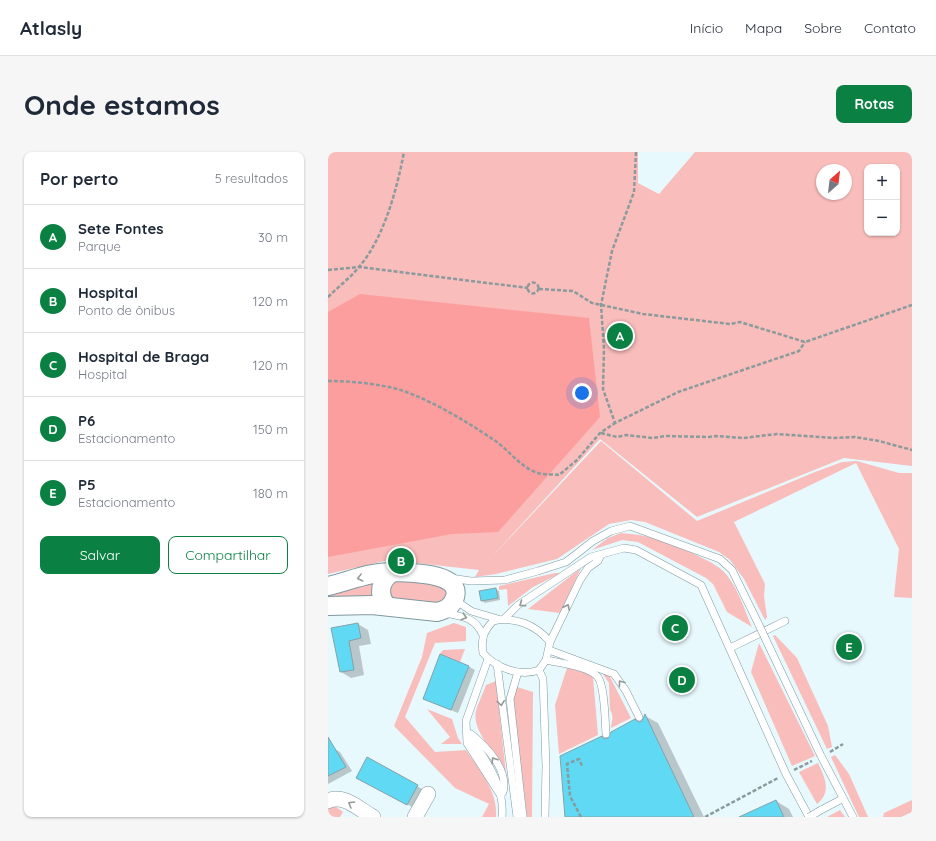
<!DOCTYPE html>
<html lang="pt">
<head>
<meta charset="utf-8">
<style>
	:root { --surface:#fff; --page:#f6f6f7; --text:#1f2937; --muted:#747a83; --line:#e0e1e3; --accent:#0b8043 }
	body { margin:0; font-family:Quicksand,sans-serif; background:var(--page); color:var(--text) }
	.controls { position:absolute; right:12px; top:12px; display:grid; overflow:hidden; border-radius:8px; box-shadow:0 1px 3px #0004 }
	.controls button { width:36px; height:36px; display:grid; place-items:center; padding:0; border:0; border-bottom:1px solid var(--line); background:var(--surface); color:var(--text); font:20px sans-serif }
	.compass { position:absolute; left:488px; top:12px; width:36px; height:36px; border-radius:50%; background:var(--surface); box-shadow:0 1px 3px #0004; rotate:28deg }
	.you { position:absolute; left:254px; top:241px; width:14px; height:14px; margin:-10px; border:3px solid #fff; border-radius:50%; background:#1a73e8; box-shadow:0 0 0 6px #1a73e833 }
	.badge { display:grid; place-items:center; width:26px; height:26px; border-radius:50%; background:var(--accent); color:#fff; font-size:13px; font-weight:700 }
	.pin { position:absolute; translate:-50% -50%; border:2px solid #fff; box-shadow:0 1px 4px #0006 }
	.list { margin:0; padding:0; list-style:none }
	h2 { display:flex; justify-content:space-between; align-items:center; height:52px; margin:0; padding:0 16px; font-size:17px }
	h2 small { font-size:13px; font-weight:400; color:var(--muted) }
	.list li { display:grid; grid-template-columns:26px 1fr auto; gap:12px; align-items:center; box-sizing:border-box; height:64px; padding:0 16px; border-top:1px solid var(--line) }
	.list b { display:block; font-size:15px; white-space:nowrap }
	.list p { margin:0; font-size:13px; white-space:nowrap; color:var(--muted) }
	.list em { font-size:13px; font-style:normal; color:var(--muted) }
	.actions { display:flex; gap:8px; padding:12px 16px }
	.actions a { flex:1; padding:9px 0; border:1px solid var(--accent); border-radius:8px; text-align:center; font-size:14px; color:var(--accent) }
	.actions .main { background:var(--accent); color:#fff }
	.map { position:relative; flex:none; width:584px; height:665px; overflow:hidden; border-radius:8px }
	header { display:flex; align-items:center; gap:24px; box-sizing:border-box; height:56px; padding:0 20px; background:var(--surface); border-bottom:1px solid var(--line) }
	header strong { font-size:19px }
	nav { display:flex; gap:22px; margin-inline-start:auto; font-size:14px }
	.intro { display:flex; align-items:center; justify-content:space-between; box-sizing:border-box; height:96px; padding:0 24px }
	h1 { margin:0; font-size:28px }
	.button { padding:10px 18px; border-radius:8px; background:var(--accent); color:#fff; font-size:14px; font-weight:700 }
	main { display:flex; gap:24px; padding:0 24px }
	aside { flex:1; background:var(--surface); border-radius:8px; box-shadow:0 1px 3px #0004 }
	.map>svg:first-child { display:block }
	.green { fill:#f9bdbb; fill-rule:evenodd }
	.forest { fill:#fd9e9e }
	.shadow { fill:#0003 }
	.building { fill:#60d9f4; stroke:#86a1a8 }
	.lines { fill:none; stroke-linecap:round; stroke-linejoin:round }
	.service-casing { stroke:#7f99a0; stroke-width:8 }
	.minor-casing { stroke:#7f99a0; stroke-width:16 }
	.tertiary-casing { stroke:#7f99a0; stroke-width:20 }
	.path { stroke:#8b9a9d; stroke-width:2.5; stroke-dasharray:4 2; stroke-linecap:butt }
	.service { stroke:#fff; stroke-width:7 }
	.minor { stroke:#fff; stroke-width:15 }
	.tertiary { stroke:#fff; stroke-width:18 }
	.service-bridge-casing { stroke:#7f99a0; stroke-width:8; stroke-linecap:butt }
	.service-bridge { stroke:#fff; stroke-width:7 }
	.oneway { stroke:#939899 }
</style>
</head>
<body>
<header>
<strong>Atlasly</strong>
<nav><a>Início</a><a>Mapa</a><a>Sobre</a><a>Contato</a></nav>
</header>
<div class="intro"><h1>Onde estamos</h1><a class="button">Rotas</a></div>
<main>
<aside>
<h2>Por perto<small>5 resultados</small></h2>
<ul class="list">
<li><span class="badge">A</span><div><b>Sete Fontes</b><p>Parque</p></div><em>30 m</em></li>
<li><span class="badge">B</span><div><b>Hospital</b><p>Ponto de ônibus</p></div><em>120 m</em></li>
<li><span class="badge">C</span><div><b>Hospital de Braga</b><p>Hospital</p></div><em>120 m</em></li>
<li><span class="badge">D</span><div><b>P6</b><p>Estacionamento</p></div><em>150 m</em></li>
<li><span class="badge">E</span><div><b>P5</b><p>Estacionamento</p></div><em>180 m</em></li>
</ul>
<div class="actions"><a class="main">Salvar</a><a>Compartilhar</a></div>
</aside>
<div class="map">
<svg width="584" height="665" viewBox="0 0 584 665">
	<rect width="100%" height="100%" fill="#e8f9fd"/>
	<g class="green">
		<path d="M0,0H310V31L331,42L367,0H584V314L516,306L369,365L272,287L158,411L273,289L369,369L487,320L514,310L529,309L571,321H584V446L566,445L571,397L528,311L406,370L437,432L436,444L439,465L437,468L416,427L402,408L391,400L317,370L303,368L281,372L229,407L168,422L147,425L151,418L61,408L0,422ZM539,15H569V81H539ZM494,18H518V42H494Z"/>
		<path d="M293,381C299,382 306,382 311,383C330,386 381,406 394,418C409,432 416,457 424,475L399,460L385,432L378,426L310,390L294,388L264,398L280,386Z"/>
		<polygon points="253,416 232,461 200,457"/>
		<polygon points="227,421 233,421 205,435 180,454 179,437 171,438 171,434"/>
		<polygon points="49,428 49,446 0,446 0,439"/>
		<polygon points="64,428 112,432 118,439 118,443 112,451 67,447 62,443 61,433"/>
		<path d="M126,471L138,475V489L107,491L77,565L107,600L138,598C152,619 170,639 168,665H154L161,652L127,636L66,574L94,505L99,481Z"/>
		<polygon points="447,483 469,506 500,574 504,595 499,597 445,484"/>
		<polygon points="431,491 487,604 464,614 423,520"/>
		<polygon points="137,497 132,510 112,502 115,498"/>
		<polygon points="239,516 260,521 265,525 270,583 231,602 227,553"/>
		<path d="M280,521L303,566L283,576C283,570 287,565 282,558L281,531L275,522Z"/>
		<path d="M168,529L178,622C170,604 143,579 148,559C150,551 155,542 158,533Z"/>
		<polygon points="189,535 205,540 204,665 199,665 185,549"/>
		<polygon points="99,557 124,567 130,586 134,592 113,592 122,585"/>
		<polygon points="507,603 521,622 540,665 531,665 503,605"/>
		<path d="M490,611C497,626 504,640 489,652L471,620Z"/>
		<polygon points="584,648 584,660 573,665 555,665 556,661"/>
		<polygon points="7,654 15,660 12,665 0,665 0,657"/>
		<polygon points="512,658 517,665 499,665"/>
	</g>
	<polygon class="forest" points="32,142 261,166 272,265 170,380 124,382 0,405 0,160"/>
	<g class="shadow">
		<polygon points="167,437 171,439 172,448 157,451 154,449"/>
		<polygon points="30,472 40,478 43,492 31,494 36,523 23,526 13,520 5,477"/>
		<polygon points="140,514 147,518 130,561 103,550"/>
		<polygon points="317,564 330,571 376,665 238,665 274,586 277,588 314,570"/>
		<polygon points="5,596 12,600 24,619 0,632 0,599"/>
		<polygon points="39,607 96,638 86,656 36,629"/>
		<polygon points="448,649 461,657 465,665 413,665"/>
	</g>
	<g class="building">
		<polygon points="168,436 170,446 153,449 151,439"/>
		<polygon points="30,471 33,486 21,489 26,518 12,520 3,476"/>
		<polygon points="112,502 141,514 123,558 95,547"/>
		<polygon points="317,562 366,665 237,665 232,604 274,584 276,587 280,586 283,580 307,567 310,570 314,569"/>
		<polygon points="0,585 18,615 0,624"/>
		<polygon points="39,605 90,633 79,653 28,626"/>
		<polygon points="448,648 456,665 411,665"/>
	</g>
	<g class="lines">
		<defs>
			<g id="service">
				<polyline points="122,426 143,429 177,428 210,419 238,410 265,389 283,379 302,374 392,407 404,418 431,473"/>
				<polyline points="126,447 143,459 170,467"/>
				<path d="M117,461C135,465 147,465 155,483"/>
				<polyline points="177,466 190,453 263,405 296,396 308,398 373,433 458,622 481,665"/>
				<polyline points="438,488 493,604 525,665"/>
				<path d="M222,490C208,473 187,464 165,469C155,480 153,487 155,501C168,516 192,525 211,518L218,508L222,490L252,428L260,416L270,409L273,403"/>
				<polyline points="402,496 457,469"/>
				<polyline points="221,498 286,522 298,539 311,565"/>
				<polyline points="160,507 138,569 139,591 173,644"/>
				<path d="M218,508C231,511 260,514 269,524C277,532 277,570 278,582"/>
				<polyline points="169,512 189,665"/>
				<polyline points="211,518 215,527 218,614 217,665"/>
				<polyline points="190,520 182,547 195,665"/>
				<path d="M139,580C157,607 177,632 174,665"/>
				<path d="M143,582C158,594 181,618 175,640"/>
				<polyline points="493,658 514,647"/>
			</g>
			<g id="minor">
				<path d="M0,649C15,641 32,658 45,665"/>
				<polyline points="87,665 100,642"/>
			</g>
			<g id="tertiary">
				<path d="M0,434C21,429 45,419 66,420C81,421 134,420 127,445C124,455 117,458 109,460L44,453L0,454"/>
				<path d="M59,454C49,442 52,428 65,420"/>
			</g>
		</defs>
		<use href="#service" class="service-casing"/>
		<use href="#minor" class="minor-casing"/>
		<use href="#tertiary" class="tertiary-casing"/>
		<g class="path">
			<polyline points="308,0 306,40 284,99 273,153 276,197 275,237 287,271 350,240 471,199 477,190"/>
			<polyline points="0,118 31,115 200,136"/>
			<circle cx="205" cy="136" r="5.5"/>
			<polyline points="211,137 245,139 264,151 315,162 402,172 412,170 477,190 584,153"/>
			<path d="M0,145C10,135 22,126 31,115C56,86 69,37 76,0"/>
			<path d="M0,229C20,229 41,231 61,235C94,242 138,269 166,288C181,298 193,316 210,321C216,323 224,322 231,323L249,308L272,281L287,271"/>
			<polyline points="273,281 289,285 298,283 325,286 337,284 381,285 388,284 415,286 449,282 506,286 527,285 551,289 584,298"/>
			<polyline points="502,600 515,592"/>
			<polyline points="466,618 484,609"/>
			<polyline points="253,665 242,644 239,612 251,607 254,614"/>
			<polyline points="377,665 450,626"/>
		</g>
		<use href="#service" class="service"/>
		<use href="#minor" class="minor"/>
		<use href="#tertiary" class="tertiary"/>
		<defs>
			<g id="service-bridge">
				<polyline points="431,473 438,488"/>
				<polyline points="481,665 493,658"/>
			</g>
		</defs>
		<use href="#service-bridge" class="service-bridge-casing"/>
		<use href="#service-bridge" class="service-bridge"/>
	</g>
	<defs><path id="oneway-chevron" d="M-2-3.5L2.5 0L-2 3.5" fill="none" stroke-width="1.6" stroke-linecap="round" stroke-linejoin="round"/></defs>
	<g class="oneway">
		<use href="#oneway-chevron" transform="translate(32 426) rotate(166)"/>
		<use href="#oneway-chevron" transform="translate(194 452) rotate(144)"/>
		<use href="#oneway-chevron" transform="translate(239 455) rotate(-65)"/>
		<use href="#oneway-chevron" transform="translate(136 465) rotate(16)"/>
		<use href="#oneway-chevron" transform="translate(293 531) rotate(-127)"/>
		<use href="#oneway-chevron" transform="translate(173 551) rotate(83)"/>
		<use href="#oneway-chevron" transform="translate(166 608) rotate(-122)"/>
		<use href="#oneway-chevron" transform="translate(23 652) rotate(-149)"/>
	</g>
</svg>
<div class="controls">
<button>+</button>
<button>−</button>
</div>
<svg class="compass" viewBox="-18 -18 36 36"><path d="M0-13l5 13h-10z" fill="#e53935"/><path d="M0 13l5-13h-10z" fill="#747a83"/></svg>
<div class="you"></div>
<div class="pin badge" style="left:292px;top:184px">A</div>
<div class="pin badge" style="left:73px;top:409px">B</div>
<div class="pin badge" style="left:347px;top:476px">C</div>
<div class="pin badge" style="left:354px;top:528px">D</div>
<div class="pin badge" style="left:521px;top:495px">E</div>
</div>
</main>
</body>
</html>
